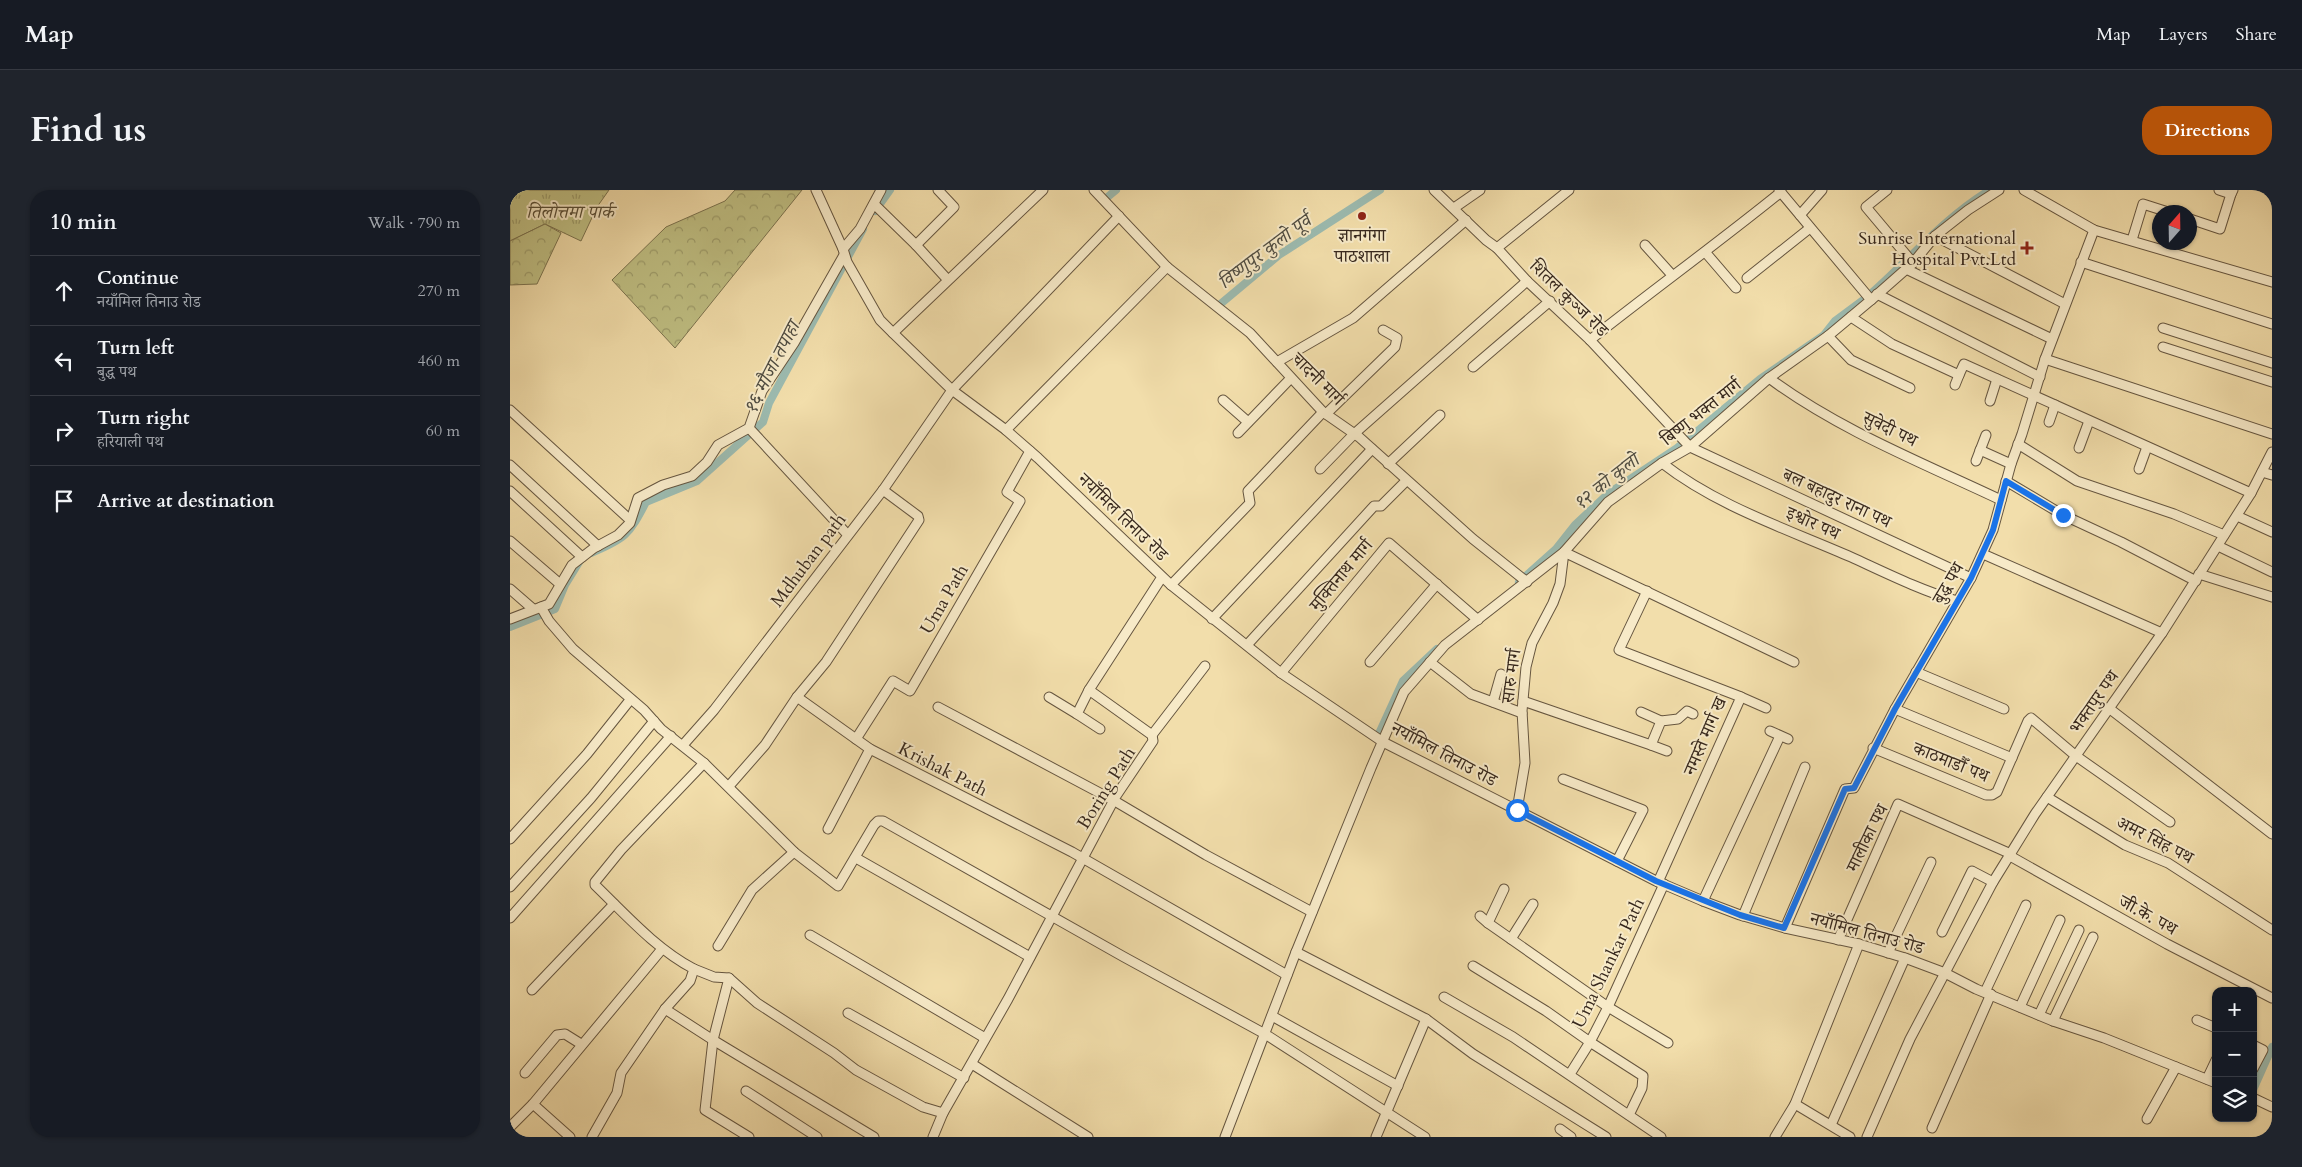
<!DOCTYPE html>
<html lang="en">
<head>
<meta charset="utf-8">
<style>
	:root { --surface:#171b24; --page:#20242c; --text:#f1f3f6; --muted:#9ea1a6; --line:#363941; --accent:#b45309 }
	body { margin:0; font-family:Cardo,"Noto Serif Devanagari",serif; background:var(--page); color:var(--text) }
	.controls { position:absolute; right:15px; bottom:15px; display:grid; overflow:hidden; border-radius:10px; box-shadow:0 1px 4px #0004 }
	.controls button { width:45px; height:45px; display:grid; place-items:center; padding:0; border:0; border-bottom:1px solid var(--line); background:var(--surface); color:var(--text); font:25px sans-serif }
	.compass { position:absolute; left:1642px; top:15px; width:45px; height:45px; border-radius:50%; background:var(--surface); box-shadow:0 1px 4px #0004; rotate:20deg }
	.stop { position:absolute; width:15px; height:15px; margin:-11px; border:4px solid #1a73e8; border-radius:50%; background:#fff }
	.stop.end { background:#1a73e8; border-color:#fff; box-shadow:0 1px 5px #0008 }
	.list { margin:0; padding:0; list-style:none }
	h2 { display:flex; justify-content:space-between; align-items:center; height:65px; margin:0; padding:0 20px; font-size:21px }
	h2 small { font-size:16px; font-weight:400; color:var(--muted) }
	.list li { display:grid; grid-template-columns:32px 1fr auto; gap:15px; align-items:center; box-sizing:border-box; height:70px; padding:0 20px; border-top:1px solid var(--line) }
	.list b { display:block; font-size:19px; white-space:nowrap }
	.list p { margin:0; font-size:16px; white-space:nowrap; color:var(--muted) }
	.list em { font-size:16px; font-style:normal; color:var(--muted) }
	.icon { flex:none; width:28px; height:28px; fill:none; stroke:currentColor; stroke-width:2; stroke-linecap:round; stroke-linejoin:round }
	.map { position:relative; flex:none; width:1762px; height:947px; overflow:hidden; border-radius:20px }
	header { display:flex; align-items:center; gap:30px; box-sizing:border-box; height:70px; padding:0 25px; background:var(--surface); border-bottom:1px solid var(--line) }
	header strong { font-size:24px }
	nav { display:flex; gap:28px; margin-inline-start:auto; font-size:18px }
	.intro { display:flex; align-items:center; justify-content:space-between; box-sizing:border-box; height:120px; padding:0 30px }
	h1 { margin:0; font-size:35px }
	.button { padding:12px 22px; border-radius:20px; background:var(--accent); color:#fff; font-size:18px; font-weight:700 }
	main { display:flex; gap:30px; padding:0 30px }
	aside { flex:1; background:var(--surface); border-radius:20px; box-shadow:0 1px 4px #0004 }
	.map>svg:first-child { display:block }
	.grass { fill:url(#grass-tufts); stroke:#7c7450 }
	.forest { fill:url(#forest-crowns); stroke:#7c7450 }
	.lines { fill:none; stroke-linecap:round; stroke-linejoin:round }
	.canal { stroke:#9cbbb0; stroke-width:8 }
	.minor-casing { stroke:#665640; stroke-width:11 }
	.minor { stroke:#f7eac8; stroke-width:9 }
	.route { stroke:#1a73e8; stroke-width:6 }
	.poi-dot { fill:#8f2418; stroke:#f7eac8; stroke-width:2 }
	.labels { text-anchor:middle; stroke-width:4; stroke-linejoin:round; paint-order:stroke }
	.park-label { font-size:18px; font-style:italic; fill:#594e37; stroke:#f7eac8 }
	.poi-label { font-size:18px; fill:#37281d; stroke:#f7eac8 }
	.street-label { font-size:18px; fill:#37281d; stroke:#f7eac8 }
	.water-label { font-size:19px; font-style:italic; fill:#504d42; stroke:#f7eac8 }
</style>
</head>
<body>
<header>
<strong>Map</strong>
<nav><a>Map</a><a>Layers</a><a>Share</a></nav>
</header>
<div class="intro"><h1>Find us</h1><a class="button">Directions</a></div>
<main>
<aside>
<h2>10 min<small>Walk · 790 m</small></h2>
<ul class="list">
<li><svg class="icon" aria-label="ahead" viewBox="0 0 24 24"><path d="M12 20V5M6 11l6-6 6 6"/></svg><div><b>Continue</b><p>नयाँमिल तिनाउ रोड</p></div><em>270 m</em></li>
<li><svg class="icon" aria-label="left" viewBox="0 0 24 24"><path d="M17 20v-9H6M10 6l-5 5 5 5"/></svg><div><b>Turn left</b><p>बुद्ध पथ</p></div><em>460 m</em></li>
<li><svg class="icon" aria-label="right" viewBox="0 0 24 24"><path d="M7 20v-9h11M14 6l5 5-5 5"/></svg><div><b>Turn right</b><p>हरियाली पथ</p></div><em>60 m</em></li>
<li><svg class="icon" aria-label="arrive" viewBox="0 0 24 24"><path d="M6 21V4h12l-3 4 3 4H6"/></svg><div><b>Arrive at destination</b></div></li>
</ul>
</aside>
<div class="map">
<svg width="1762" height="947" viewBox="0 0 1762 947">
	<defs>
		<pattern id="grass-tufts" width="24" height="20" patternUnits="userSpaceOnUse" patternTransform="scale(1.25)"><rect width="24" height="20" fill="#c0c084"/><path d="M3 7l-1-3M5 7V3M7 7l1-3M15 17l-1-3M17 17v-4M19 17l1-3" fill="none" stroke="#9d9c6b"/></pattern>
		<pattern id="forest-crowns" width="20" height="18" patternUnits="userSpaceOnUse" patternTransform="scale(1.25)"><rect width="20" height="18" fill="#c0c084"/><path d="M2 6a3 3 0 1 1 6 0M12 15a3 3 0 1 1 6 0" fill="none" stroke="#9d9c6b"/></pattern>
	</defs>
	<rect width="100%" height="100%" fill="#f2deab"/>
	<filter id="stains"><feTurbulence type="fractalNoise" baseFrequency=".004" numOctaves="4"/><feColorMatrix values="0 0 0 0 .2 0 0 0 0 .09 0 0 0 0 .02 0 0 0 .5 -.17"/></filter>
	<radialGradient id="worn" r=".72"><stop offset=".6" stop-color="#630" stop-opacity="0"/><stop offset="1" stop-color="#630" stop-opacity=".3"/></radialGradient>
	<polygon class="grass" points="0,0 99,0 87,17 71,51 35,34 0,51"/>
	<g class="forest">
		<polygon points="225,0 292,0 165,158 102,90 156,37 215,11"/>
		<polygon points="35,34 51,43 27,94 0,95 0,51"/>
	</g>
	<g class="lines">
		<g class="canal">
			<polyline points="594,10 606,0"/>
			<polyline points="365,21 380,0"/>
			<path d="M1356,108C1398,72 1432,29 1480,0"/>
			<polyline points="708,116 769,65 870,0"/>
			<path d="M81,363C115,349 119,345 136,312L187,291L253,232L259,213L353,39"/>
			<polyline points="1009,392 1046,359 1065,335 1099,303 1167,258 1250,189 1314,145 1325,131 1356,108"/>
			<polyline points="0,437 45,419 55,395 71,369"/>
			<polyline points="867,548 893,491 927,459"/>
			<polyline points="1743,900 1762,857"/>
		</g>
		<defs>
			<g id="minor">
				<polyline points="306,0 333,59 337,72 370,130 383,143 442,200 496,240 528,268 661,395 771,483 873,552 1146,691 1193,711 1230,725 1275,738 1349,754 1395,768 1435,783 1466,799 1543,831 1594,848 1706,893"/>
				<polyline points="584,0 657,77 740,143 813,222 849,247 963,349 1017,392"/>
				<polyline points="924,0 976,50 987,58 1017,91 1080,150 1180,257 1461,388"/>
				<polyline points="1269,0 1361,110"/>
				<polyline points="1377,0 1356,17 1403,73"/>
				<polyline points="1514,0 1584,40 1762,92"/>
				<polyline points="1709,0 1721,4 1723,0"/>
				<polyline points="364,14 406,55 437,89"/>
				<polyline points="944,18 970,0"/>
				<polyline points="1290,25 1312,0"/>
				<polyline points="1680,29 1710,39 1721,4"/>
				<polyline points="1425,46 1555,114"/>
				<polyline points="1622,50 1633,14 1658,22"/>
				<polyline points="406,55 444,17 428,0"/>
				<polyline points="1135,55 1162,85"/>
				<polyline points="987,58 1059,0"/>
				<polyline points="333,59 350,39 371,0"/>
				<polyline points="1196,63 1226,98"/>
				<polyline points="1571,72 1762,134"/>
				<polyline points="1396,79 1542,149"/>
				<polyline points="1237,88 1300,38"/>
				<polyline points="1367,104 1530,187"/>
				<polyline points="1341,127 1382,154 1449,185 1454,174 1741,303"/>
				<polyline points="1653,138 1762,173"/>
				<polyline points="383,143 533,0"/>
				<polyline points="1318,146 1341,170 1400,198"/>
				<path d="M1080,150C1143,100 1208,53 1271,2"/>
				<polyline points="1653,157 1762,192"/>
				<polyline points="1535,169 1762,244"/>
				<polyline points="767,172 843,128 956,30"/>
				<polyline points="963,177 1040,111"/>
				<path d="M1259,188C1329,240 1413,273 1491,310"/>
				<polyline points="1445,195 1449,185"/>
				<polyline points="713,210 738,232"/>
				<polyline points="1480,211 1487,189"/>
				<polyline points="0,220 119,329"/>
				<polyline points="816,224 885,157 887,148 873,140"/>
				<polyline points="1539,232 1545,215"/>
				<polyline points="239,238 337,344"/>
				<polyline points="496,240 657,77"/>
				<polyline points="728,243 781,188"/>
				<polyline points="1508,254 1567,291 1664,324 1714,345"/>
				<polyline points="1569,258 1579,231"/>
				<polyline points="1470,260 1501,274"/>
				<polyline points="1466,271 1476,245"/>
				<path d="M1152,273C1207,316 1277,339 1341,367C1376,383 1410,400 1447,411"/>
				<polyline points="878,274 930,225"/>
				<polyline points="0,275 88,356"/>
				<polyline points="810,279 844,244 1017,91"/>
				<polyline points="1629,279 1637,257"/>
				<polyline points="1752,282 1762,285"/>
				<polyline points="1496,291 1553,325 1611,352 1686,391"/>
				<polyline points="0,301 72,367"/>
				<polyline points="1727,326 1762,342"/>
				<polyline points="0,351 50,394"/>
				<polyline points="1708,356 1762,382"/>
				<polyline points="1473,364 1652,443"/>
				<polyline points="1689,384 1762,407"/>
				<polyline points="661,395 740,313 738,301 813,222"/>
				<polyline points="0,399 23,419"/>
				<polyline points="1137,401 1109,460 1231,507 1148,692"/>
				<path d="M31,417L39,431L63,459L134,520L151,539L194,573L111,660L85,692V695C116,725 146,759 184,779L180,791L155,819L111,883L107,903L82,947"/>
				<polyline points="0,429 39,414 62,375 84,358 108,345 120,333 128,308 153,295 182,286 197,272 208,255 239,238 252,201 284,153 334,65"/>
				<polyline points="702,429 862,259"/>
				<polyline points="737,455 864,316 871,316 896,291"/>
				<polyline points="860,472 927,394"/>
				<polyline points="920,472 961,504 1012,523"/>
				<polyline points="1406,482 1494,519"/>
				<polyline points="771,483 879,353 968,430"/>
				<polyline points="287,507 360,559 562,662 777,785"/>
				<polyline points="539,507 567,524 579,500"/>
				<polyline points="1231,507 1256,518"/>
				<polyline points="1013,511 1141,555 1151,531 1168,529 1177,521 1183,524"/>
				<polyline points="983,512 991,484"/>
				<polyline points="428,517 603,610 696,665 802,722"/>
				<polyline points="1385,519 1502,568"/>
				<polyline points="1600,519 1762,644"/>
				<polyline points="1131,522 1151,531"/>
				<polyline points="567,524 590,539"/>
				<polyline points="1260,541 1278,549"/>
				<polyline points="642,545 695,476"/>
				<polyline points="346,549 383,491 400,501 510,311 497,302 520,261"/>
				<polyline points="173,555 204,520 373,300 442,200 609,26"/>
				<polyline points="1141,555 1157,561"/>
				<polyline points="1363,558 1476,605 1482,605 1487,602 1518,531 1521,528 1566,566 1660,632"/>
				<polyline points="194,573 284,662 328,696 364,635 368,631 373,631 614,767 755,844 915,947"/>
				<polyline points="1053,589 1133,620 1107,671"/>
				<polyline points="219,596 255,555 287,507 316,472 409,330 408,326 373,300"/>
				<polyline points="1537,607 1615,655 1658,673 1762,740"/>
				<polyline points="1007,620 1015,573 1012,521 1016,477 1022,453 1043,413 1050,394 1054,362 1284,472"/>
				<polyline points="318,639 360,559"/>
				<polyline points="0,649 77,564 120,510"/>
				<polyline points="1500,666 1657,754 1762,808"/>
				<polyline points="346,668 520,767"/>
				<polyline points="0,697 81,608 144,531"/>
				<polyline points="994,699 978,733 1098,817 1158,853"/>
				<polyline points="1193,711 1270,546"/>
				<polyline points="970,726 978,733"/>
				<polyline points="1233,726 1295,577"/>
				<polyline points="0,728 161,546"/>
				<polyline points="1275,738 1335,599 1344,598 1385,519 1461,388 1483,340 1501,274 1512,244 1535,169 1584,40"/>
				<polyline points="1432,742 1462,681 1483,692"/>
				<polyline points="300,745 475,848"/>
				<polyline points="1001,749 1023,714"/>
				<polyline points="1328,750 1388,614 1501,664"/>
				<polyline points="208,756 242,700 284,662"/>
				<polyline points="786,762 916,829 963,864 1096,947"/>
				<polyline points="1378,763 1421,672"/>
				<polyline points="963,776 1036,821 1080,852 1098,817 1154,694"/>
				<polyline points="184,779 204,787 219,788 247,813 324,863 346,880 413,917 433,923"/>
				<polyline points="219,788 203,850 195,920 239,947"/>
				<polyline points="22,800 104,714"/>
				<polyline points="1475,802 1516,715"/>
				<polyline points="934,807 1003,847 1151,947"/>
				<polyline points="1510,817 1550,730"/>
				<polyline points="155,819 203,850 364,947"/>
				<polyline points="338,823 454,888"/>
				<polyline points="1529,825 1569,740"/>
				<polyline points="762,826 888,896"/>
				<polyline points="1687,830 1706,838"/>
				<polyline points="1543,831 1583,747"/>
				<polyline points="1743,855 1753,860 1743,879"/>
				<polyline points="462,874 578,947"/>
				<polyline points="15,883 47,845 55,844 71,854"/>
				<polyline points="1060,884 1080,852 1133,886 1132,898 1119,925"/>
				<polyline points="1697,889 1706,870"/>
				<polyline points="236,901 307,947"/>
				<polyline points="1743,908 1762,917"/>
				<polyline points="23,914 60,947"/>
				<polyline points="1285,914 1340,947"/>
				<polyline points="1637,929 1666,877"/>
				<polyline points="1321,935 1395,768"/>
				<polyline points="0,937 23,914 152,759"/>
				<polyline points="1422,938 1481,804"/>
				<polyline points="1050,939 1061,947"/>
				<polyline points="423,947 433,923 498,809 606,606 643,551 642,545 579,500 652,387"/>
				<polyline points="715,947 786,762 861,578 894,502 935,455 1054,362 1098,312 1152,273 1180,257 1259,188 1318,146 1361,110 1403,73 1425,46 1458,20 1489,0"/>
				<polyline points="866,947 916,829"/>
				<polyline points="1265,947 1285,914 1349,754"/>
				<polyline points="1357,947 1400,849 1483,692 1525,624 1652,443 1741,303 1762,262"/>
			</g>
		</defs>
		<use href="#minor" class="minor-casing"/>
		<use href="#minor" class="minor"/>
	</g>
	<g class="lines">
		<polyline class="route" points="1007,620 1146,691 1230,725 1274,738 1335,599 1344,598 1385,519 1461,388 1483,340 1496,291 1553,325"/>
	</g>
	<g class="poi-dot">
		<circle cx="852" cy="26" r="5"/>
		<path d="M1514.5 50.5h5v5h5v5h-5v5h-5v-5h-5v-5h5z"/>
	</g>
	<g class="labels">
		<g class="park-label">
			<text x="60" y="28">तिलोत्तमा पार्क</text>
		</g>
		<g class="poi-label">
			<text x="852" y="51">ज्ञानगंगा<tspan x="852" dy="21">पाठशाला</tspan></text>
			<text x="1506" y="54" text-anchor="end">Sunrise International<tspan x="1506" dy="21">Hospital Pvt.Ltd</tspan></text>
		</g>
		<g class="street-label">
			<text transform="translate(1059 108) rotate(44)" y="6">शितल कुञ्ज रोड</text>
			<text transform="translate(808 189) rotate(45)" y="6">चादनी मार्ग</text>
			<text transform="translate(1191 222) rotate(-38)" y="6">बिष्णु भक्त मार्ग</text>
			<text transform="translate(1380 239) rotate(26)" y="6">सुवेदी पथ</text>
			<text transform="translate(1327 308) rotate(25)" y="6">बल बहादुर राना पथ</text>
			<text transform="translate(613 327) rotate(44)" y="6">नयाँमिल तिनाउ रोड</text>
			<text transform="translate(1303 333) rotate(24)" y="6">इश्वोर पथ</text>
			<text transform="translate(298 370) rotate(-53)" y="6">Mdhuban path</text>
			<text transform="translate(831 385) rotate(-50)" y="6">मुक्तिनाथ मार्ग</text>
			<text transform="translate(1438 393) rotate(-60)" y="6">बुद्ध पथ</text>
			<text transform="translate(434 409) rotate(-60)" y="6">Uma Path</text>
			<text transform="translate(1001 486) rotate(-82)" y="6">सारु मार्ग</text>
			<text transform="translate(1584 512) rotate(-55)" y="6">भक्तपुर पथ</text>
			<text transform="translate(1195 546) rotate(-67)" y="6">नमस्ते मार्ग ख</text>
			<text transform="translate(934 564) rotate(28)" y="6">नयाँमिल तिनाउ रोड</text>
			<text transform="translate(1441 572) rotate(22)" y="6">काठमाडौँ पथ</text>
			<text transform="translate(433 579) rotate(27)" y="6">Krishak Path</text>
			<text transform="translate(596 598) rotate(-58)" y="6">Boring Path</text>
			<text transform="translate(1357 648) rotate(-64)" y="6">मालीका पथ</text>
			<text transform="translate(1645 650) rotate(27)" y="6">अमर सिंह पथ</text>
			<text transform="translate(1638 725) rotate(29)" y="6">जी.के. पथ</text>
			<text transform="translate(1357 743) rotate(15)" y="6">नयाँमिल तिनाउ रोड</text>
			<text transform="translate(1098 773) rotate(-64)" y="6">Uma Shankar Path</text>
		</g>
		<g class="water-label">
			<text transform="translate(754 61) rotate(-37)" y="7">विष्णुपुर कुलो पूर्व</text>
			<text transform="translate(261 177) rotate(-63)" y="7">१६ मौजा तपाहा</text>
			<text transform="translate(1096 291) rotate(-38)" y="7">१२ को कुलो</text>
		</g>
	</g>
	<rect width="100%" height="100%" filter="url(#stains)"/>
	<rect width="100%" height="100%" fill="url(#worn)"/>
</svg>
<div class="controls">
<button>+</button>
<button>−</button>
<button><svg class="icon" aria-label="layers" viewBox="0 0 24 24"><path d="M12 4l9 5-9 5-9-5zM3 14l9 5 9-5"/></svg></button>
</div>
<svg class="compass" viewBox="-18 -18 36 36"><path d="M0-13l5 13h-10z" fill="#e53935"/><path d="M0 13l5-13h-10z" fill="#9ea1a6"/></svg>
<div class="stop" style="left:1007px;top:620px"></div>
<div class="stop end" style="left:1553px;top:325px"></div>
</div>
</main>
</body>
</html>
